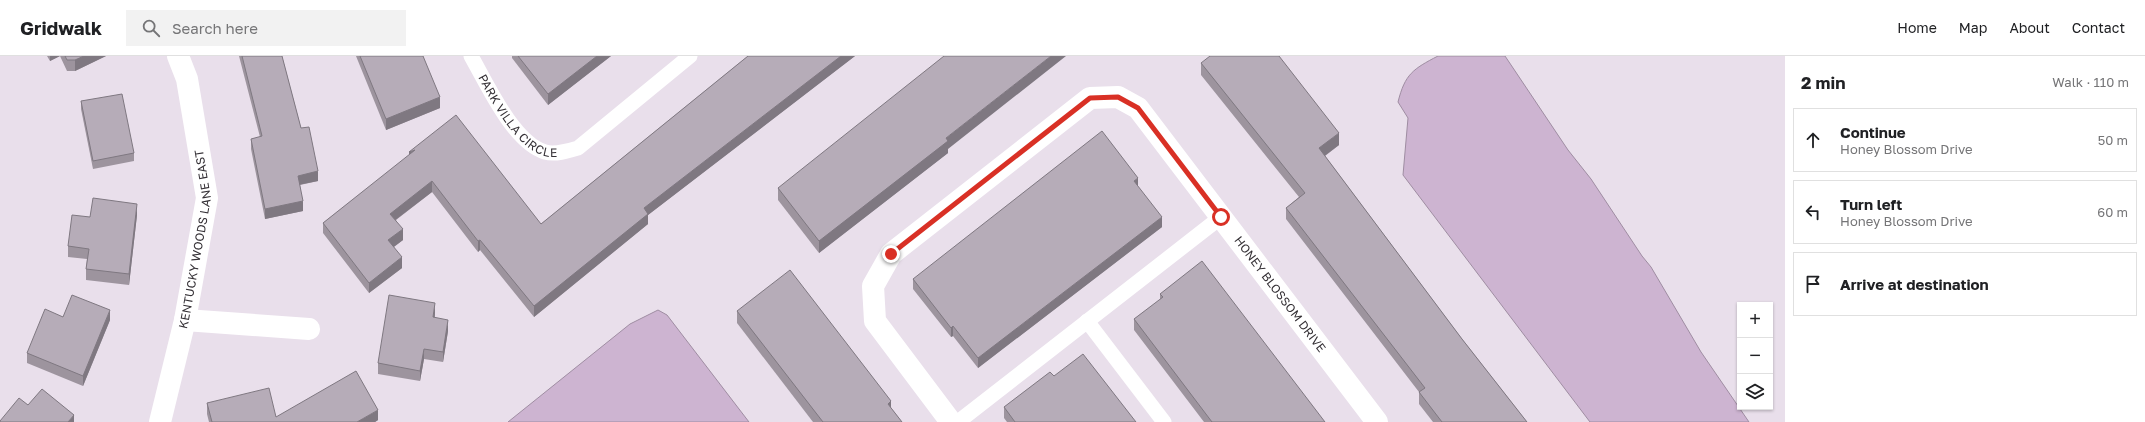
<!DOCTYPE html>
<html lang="en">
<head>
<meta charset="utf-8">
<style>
	:root { --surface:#fff; --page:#f2f2f2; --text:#202124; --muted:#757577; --line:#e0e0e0 }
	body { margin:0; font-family:"Golos Text",sans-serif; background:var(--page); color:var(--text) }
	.controls { position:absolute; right:12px; bottom:12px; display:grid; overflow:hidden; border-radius:0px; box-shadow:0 1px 3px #0004 }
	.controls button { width:36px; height:36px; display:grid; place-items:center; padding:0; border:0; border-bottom:1px solid var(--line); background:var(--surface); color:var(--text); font:20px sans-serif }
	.stop { position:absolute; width:12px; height:12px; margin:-9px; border:3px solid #d93025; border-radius:50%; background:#fff }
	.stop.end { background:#d93025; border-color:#fff; box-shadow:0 1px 4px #0008 }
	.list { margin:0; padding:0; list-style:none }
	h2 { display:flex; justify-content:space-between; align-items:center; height:52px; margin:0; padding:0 16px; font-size:17px }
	h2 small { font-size:13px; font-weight:400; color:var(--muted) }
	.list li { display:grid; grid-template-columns:26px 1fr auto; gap:12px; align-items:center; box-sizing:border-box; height:64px; margin:0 8px 8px; padding:0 8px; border:1px solid var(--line); border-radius:0px }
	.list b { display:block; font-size:15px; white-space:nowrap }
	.list p { margin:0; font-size:13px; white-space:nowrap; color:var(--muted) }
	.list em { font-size:13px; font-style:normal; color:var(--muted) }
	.icon { flex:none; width:22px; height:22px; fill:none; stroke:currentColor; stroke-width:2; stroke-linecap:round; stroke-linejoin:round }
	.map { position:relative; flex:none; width:1785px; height:366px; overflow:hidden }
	header { display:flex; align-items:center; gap:24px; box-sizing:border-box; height:56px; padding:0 20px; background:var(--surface); border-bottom:1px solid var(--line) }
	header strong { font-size:19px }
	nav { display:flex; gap:22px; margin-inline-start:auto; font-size:14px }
	.search { width:280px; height:36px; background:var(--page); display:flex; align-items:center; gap:10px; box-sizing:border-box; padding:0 14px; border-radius:0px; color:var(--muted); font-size:15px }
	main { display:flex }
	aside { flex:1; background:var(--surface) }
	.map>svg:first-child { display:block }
	.water { fill:#cdb4d1; stroke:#9f8da2 }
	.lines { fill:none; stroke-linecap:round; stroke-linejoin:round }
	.service { stroke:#fff; stroke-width:15 }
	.minor { stroke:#fff; stroke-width:22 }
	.wall { fill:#9d949e }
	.shaded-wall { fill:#7f7881 }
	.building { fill:#b6acb8; stroke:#7f7881 }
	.route { stroke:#d93025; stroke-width:5 }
	.labels { text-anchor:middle; stroke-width:3; stroke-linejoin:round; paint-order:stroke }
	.street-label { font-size:12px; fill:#353136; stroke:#fff }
</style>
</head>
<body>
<header>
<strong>Gridwalk</strong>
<div class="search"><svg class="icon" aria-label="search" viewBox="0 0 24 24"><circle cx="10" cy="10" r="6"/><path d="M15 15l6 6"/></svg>Search here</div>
<nav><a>Home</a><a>Map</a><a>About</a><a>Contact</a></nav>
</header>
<main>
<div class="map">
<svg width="1785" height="366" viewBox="0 0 1785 366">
	<rect width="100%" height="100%" fill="#e9dfeb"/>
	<g class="water">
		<path d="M1438,0H1505L1568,94L1591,123L1642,200L1651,211L1701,296L1749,366H1590L1403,119L1408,62L1398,46C1405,18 1413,13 1438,0Z"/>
		<polygon points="658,254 667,259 749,366 508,366 630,268"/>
	</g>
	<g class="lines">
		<g class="service">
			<path id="s1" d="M471,0C487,28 513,86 545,96C555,99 568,95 578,92L690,0"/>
			<polyline points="1087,265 1164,366"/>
			<polyline points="958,366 1221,161"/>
		</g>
		<g class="minor">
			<polyline points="185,264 309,273"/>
			<path id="s2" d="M160,366L185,264L207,142L187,23L178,0"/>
			<path id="s3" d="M951,366L875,265L873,230L891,198L1090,42L1118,41L1138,52L1377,366"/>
		</g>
	</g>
	<g class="wall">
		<polygon points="47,0 106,0 75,15 67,15 60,0 50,5"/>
		<polygon points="239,0 282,0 301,72 318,125 300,129 303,155 265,163 251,93 251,83 260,81"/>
		<polygon points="356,0 423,0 440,52 386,74"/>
		<polygon points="512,0 611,0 548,49 512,2"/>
		<polygon points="748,0 855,0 648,159 648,168 534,261 480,194 478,196 432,136 396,164 403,184 394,191 402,212 369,237 323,177 323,167 409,100 541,168"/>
		<polygon points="1201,7 1339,89 1325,100 1462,283 1527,366 1433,366 1419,348 1419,336 1286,163 1286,152 1299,141 1201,19"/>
		<polygon points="81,45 134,97 134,105 93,113 81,53"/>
		<polygon points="948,93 948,97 819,197 778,144 778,132"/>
		<polygon points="1138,131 1162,171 978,312 953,280 951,281 913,233 913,223"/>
		<polygon points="137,159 129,229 86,224 86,213 87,203 68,201 68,190 90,161"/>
		<polygon points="1160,238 1325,366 1204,366 1134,274 1134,263 1160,244"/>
		<polygon points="737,255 891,352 902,366 813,366 737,267"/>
		<polygon points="435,257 435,262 448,275 443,306 424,303 420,325 378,318 378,307"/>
		<polygon points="63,261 110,264 83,330 27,307 27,297"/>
		<polygon points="1054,320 1136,366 1007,366 1004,362 1004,351"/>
		<polygon points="207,347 276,361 378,364 375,366 209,366 207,358"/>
	</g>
	<g class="shaded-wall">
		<polygon points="50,0 60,0 50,5"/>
		<polygon points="84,0 106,0 75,15 75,4"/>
		<polygon points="597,0 611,0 548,49 548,38"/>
		<polygon points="841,0 855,0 648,159 648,168 534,261 534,250 644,152"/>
		<polygon points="1051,0 1066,0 948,93 948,97 819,197 819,185 946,82"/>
		<polygon points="440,41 440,52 386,74 386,63"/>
		<polygon points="1339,77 1339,89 1319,104 1319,92"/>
		<polygon points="415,94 409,106 409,96"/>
		<polygon points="318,115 318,125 298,129 298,120"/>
		<polygon points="1138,122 1138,132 1134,125"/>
		<polygon points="432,125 432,136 390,168 390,158"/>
		<polygon points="303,145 303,155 265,163 265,153"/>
		<polygon points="137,148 137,159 129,229 129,218"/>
		<polygon points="1162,161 1162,171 978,312 978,302"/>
		<polygon points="403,173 403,184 388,195 388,184"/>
		<polygon points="480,184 480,194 478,196 478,185"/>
		<polygon points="402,201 402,212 369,237 369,227"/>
		<polygon points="435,247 435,257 433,272 433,261"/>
		<polygon points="110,254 110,264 83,330 83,320"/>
		<polygon points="448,264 448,275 443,306 443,296"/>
		<polygon points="953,270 953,280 951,281 951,272"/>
		<polygon points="424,293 424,303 420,325 420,315"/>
		<polygon points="891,345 891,357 888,348"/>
		<polygon points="378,354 378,364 375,366 357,366"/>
		<polygon points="74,359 74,366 68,366"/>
	</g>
	<g class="building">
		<polygon points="65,0 84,0 75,4 67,4"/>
		<polygon points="242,0 282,0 301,72 309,71 318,115 298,120 303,145 265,153 251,83 262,80"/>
		<polygon points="360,0 423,0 440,41 386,63"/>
		<polygon points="518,0 597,0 548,38"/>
		<polygon points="748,0 841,0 644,152 648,158 534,250 480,184 478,185 432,125 390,158 403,173 388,184 402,201 369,227 323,167 415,94 409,96 456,59 541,168"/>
		<polygon points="944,0 1051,0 946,82 948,85 819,185 778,132"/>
		<polygon points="1210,0 1279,0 1339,77 1319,92 1462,283 1527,366 1442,366 1419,336 1425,332 1286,152 1305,137 1201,7"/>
		<polygon points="122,38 134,97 93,105 81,45"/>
		<polygon points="1102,75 1138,122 1134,125 1162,161 978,302 953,270 951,272 913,223"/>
		<polygon points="93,142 137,148 129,218 86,213 89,193 68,190 72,159 90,161"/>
		<polygon points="1202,205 1325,366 1212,366 1134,263 1163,241 1160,238"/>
		<polygon points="790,214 891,345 888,348 902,366 823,366 737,255"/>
		<polygon points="72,239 110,254 83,320 27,297 45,253 63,261"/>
		<polygon points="389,239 435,247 433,261 448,264 443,296 424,293 420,315 378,307"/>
		<polygon points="1083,298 1136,366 1015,366 1004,351 1050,316 1054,320"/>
		<polygon points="356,315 378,354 357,366 212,366 207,347 269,332 276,361"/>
		<polygon points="42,333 74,359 68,366 0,366 0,365 19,342 28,349"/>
	</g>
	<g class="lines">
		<polyline class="route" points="891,198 1090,42 1118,41 1138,52 1221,161"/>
	</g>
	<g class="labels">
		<g class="street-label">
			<text dy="4" stroke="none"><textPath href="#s1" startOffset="79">PARK VILLA CIRCLE</textPath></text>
			<text dy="4" stroke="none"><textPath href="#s2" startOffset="187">KENTUCKY WOODS LANE EAST</textPath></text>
			<text dy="4" stroke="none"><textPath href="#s3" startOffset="736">HONEY BLOSSOM DRIVE</textPath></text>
		</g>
	</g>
</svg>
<div class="controls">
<button>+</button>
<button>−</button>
<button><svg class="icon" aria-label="layers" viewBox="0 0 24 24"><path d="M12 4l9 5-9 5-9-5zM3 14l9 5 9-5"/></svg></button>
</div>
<div class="stop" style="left:1221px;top:161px"></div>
<div class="stop end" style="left:891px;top:198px"></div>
</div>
<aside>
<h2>2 min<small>Walk · 110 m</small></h2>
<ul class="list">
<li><svg class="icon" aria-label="ahead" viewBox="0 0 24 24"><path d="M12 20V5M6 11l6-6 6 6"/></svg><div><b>Continue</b><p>Honey Blossom Drive</p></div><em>50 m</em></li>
<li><svg class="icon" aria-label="left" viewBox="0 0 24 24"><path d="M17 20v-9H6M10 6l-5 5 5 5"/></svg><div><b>Turn left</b><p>Honey Blossom Drive</p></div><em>60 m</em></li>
<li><svg class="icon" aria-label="arrive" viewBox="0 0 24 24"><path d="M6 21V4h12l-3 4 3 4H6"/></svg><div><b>Arrive at destination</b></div></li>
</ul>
</aside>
</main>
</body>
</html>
